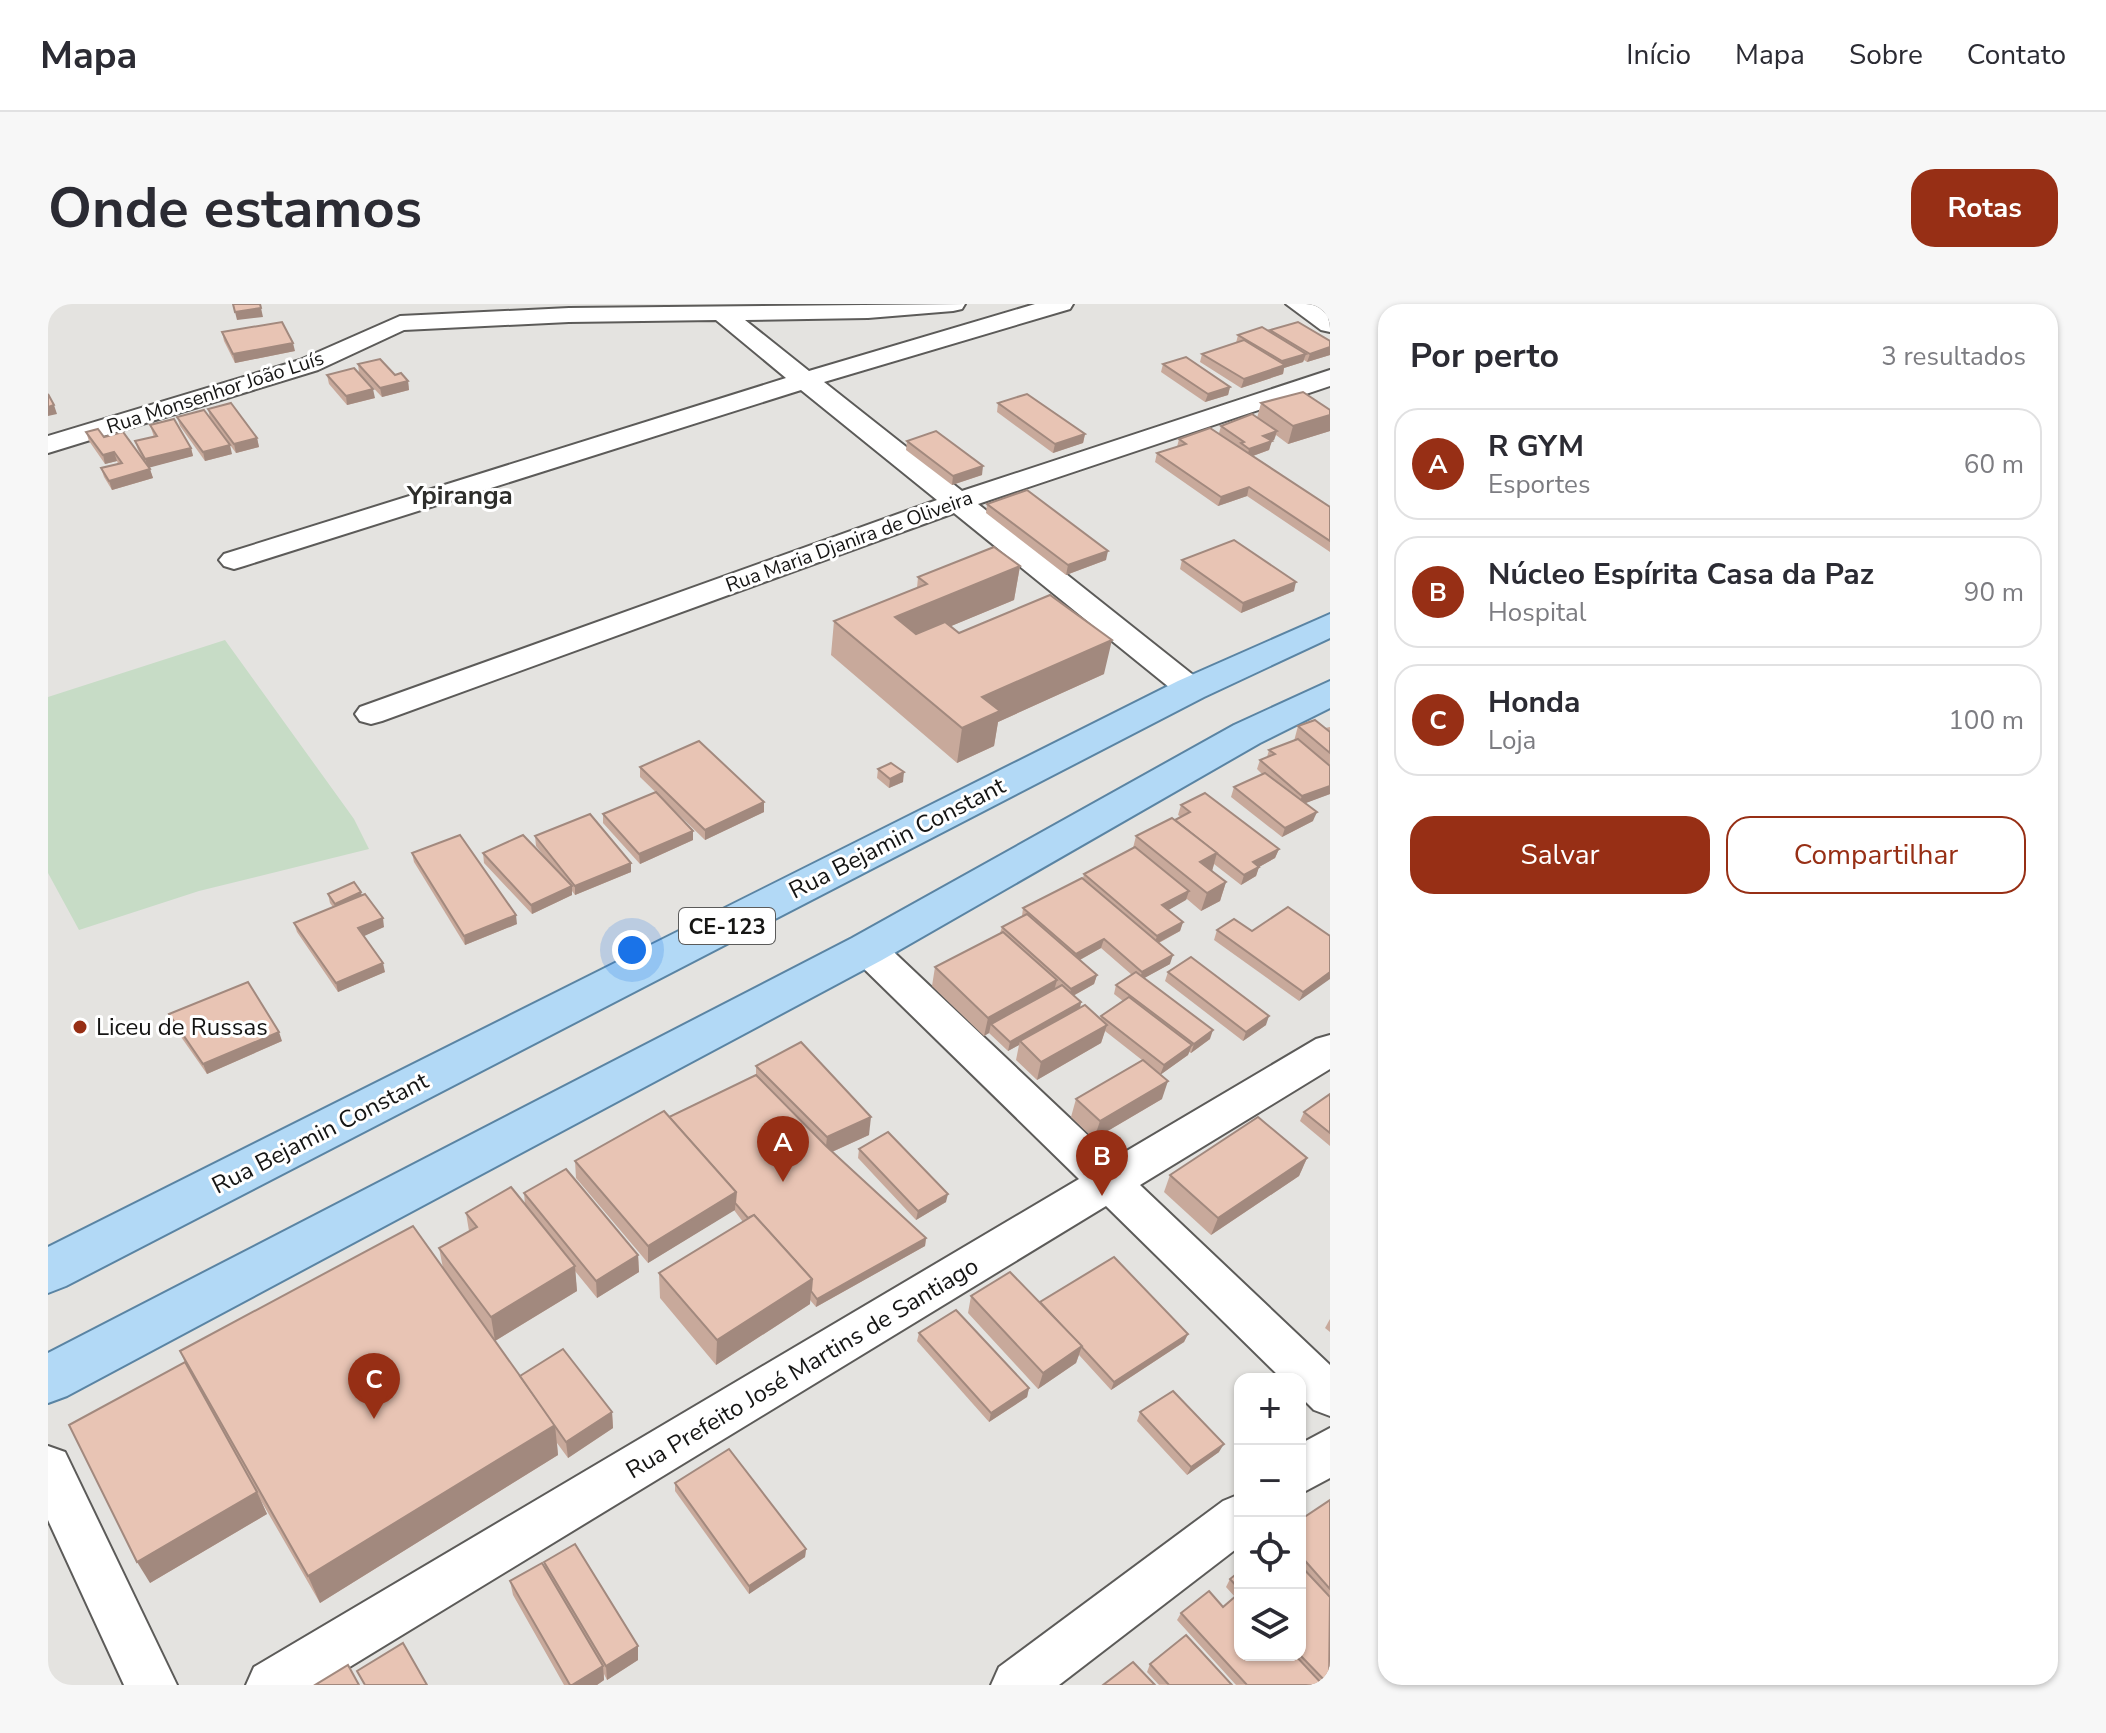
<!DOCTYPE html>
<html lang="pt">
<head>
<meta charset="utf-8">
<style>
	:root { --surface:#fff; --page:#f7f7f7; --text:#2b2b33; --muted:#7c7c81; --line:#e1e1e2; --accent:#972f15 }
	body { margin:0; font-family:"Nunito Sans",sans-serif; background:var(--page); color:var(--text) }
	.controls { position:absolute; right:24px; bottom:24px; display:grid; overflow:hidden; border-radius:16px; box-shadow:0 2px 6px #0004 }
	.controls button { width:72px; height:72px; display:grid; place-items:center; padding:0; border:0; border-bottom:2px solid var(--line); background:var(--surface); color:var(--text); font:40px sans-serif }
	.you { position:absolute; left:584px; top:646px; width:28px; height:28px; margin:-20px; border:6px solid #fff; border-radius:50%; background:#1a73e8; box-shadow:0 0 0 12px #1a73e833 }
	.badge { display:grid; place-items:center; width:52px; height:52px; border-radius:50%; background:var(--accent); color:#fff; font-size:26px; font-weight:700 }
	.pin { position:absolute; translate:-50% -66px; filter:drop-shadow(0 2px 4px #0008) }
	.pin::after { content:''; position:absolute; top:42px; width:28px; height:24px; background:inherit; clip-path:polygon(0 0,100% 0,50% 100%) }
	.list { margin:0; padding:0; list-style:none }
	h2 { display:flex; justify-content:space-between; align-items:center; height:104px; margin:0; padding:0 32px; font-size:34px }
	h2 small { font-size:26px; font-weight:400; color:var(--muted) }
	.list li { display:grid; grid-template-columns:52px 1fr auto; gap:24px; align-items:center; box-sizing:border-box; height:112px; margin:0 16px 16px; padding:0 16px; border:2px solid var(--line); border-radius:24px }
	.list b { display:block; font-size:30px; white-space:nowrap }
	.list p { margin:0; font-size:26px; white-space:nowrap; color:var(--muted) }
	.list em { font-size:26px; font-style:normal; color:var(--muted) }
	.actions { display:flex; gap:16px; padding:24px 32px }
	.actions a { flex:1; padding:18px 0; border:2px solid var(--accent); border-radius:24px; text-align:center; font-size:28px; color:var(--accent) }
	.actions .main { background:var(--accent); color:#fff }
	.icon { flex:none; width:44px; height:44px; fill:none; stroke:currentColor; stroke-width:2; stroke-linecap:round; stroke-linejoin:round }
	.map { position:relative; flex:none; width:1282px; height:1381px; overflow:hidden; border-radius:24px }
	header { display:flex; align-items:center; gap:48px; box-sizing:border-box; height:112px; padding:0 40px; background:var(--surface); border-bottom:2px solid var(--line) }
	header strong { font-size:38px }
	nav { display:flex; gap:44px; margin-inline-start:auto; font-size:28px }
	.intro { display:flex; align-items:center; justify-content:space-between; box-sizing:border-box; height:192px; padding:0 48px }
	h1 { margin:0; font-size:56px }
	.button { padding:20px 36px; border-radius:24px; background:var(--accent); color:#fff; font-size:28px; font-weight:700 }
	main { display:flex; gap:48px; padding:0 48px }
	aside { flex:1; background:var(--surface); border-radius:24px; box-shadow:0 2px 6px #0004 }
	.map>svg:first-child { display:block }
	.green { fill:#c7dcc6 }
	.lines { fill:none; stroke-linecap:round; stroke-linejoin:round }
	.street-casing { stroke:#5c5b59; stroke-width:4 }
	.primary-casing { stroke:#5a84a3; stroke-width:4 }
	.street { fill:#fff; fill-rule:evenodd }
	.primary { fill:#b2d9f6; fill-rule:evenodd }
	.wall { fill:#c8a99b; fill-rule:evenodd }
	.shaded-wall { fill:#a2897e }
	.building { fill:#e8c4b4; stroke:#a2897e; stroke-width:2 }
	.poi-dot { fill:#972f15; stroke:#fff; stroke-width:3 }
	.labels { text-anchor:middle; stroke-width:6; stroke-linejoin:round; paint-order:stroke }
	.far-street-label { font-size:20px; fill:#151514; stroke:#fff }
	.shield { fill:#fff; stroke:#5b5b5a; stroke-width:2 }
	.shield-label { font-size:22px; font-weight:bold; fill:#151514 }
	.street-label { font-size:24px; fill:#151514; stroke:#fff }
	.poi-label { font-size:24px; fill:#151514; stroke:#fff; text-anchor:start }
	.far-district-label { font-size:26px; font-weight:bold; fill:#2e2e2b; stroke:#fff }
</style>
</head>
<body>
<header>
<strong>Mapa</strong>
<nav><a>Início</a><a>Mapa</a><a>Sobre</a><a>Contato</a></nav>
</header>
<div class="intro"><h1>Onde estamos</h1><a class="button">Rotas</a></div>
<main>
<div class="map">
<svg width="1282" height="1381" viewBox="0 0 1282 1381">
	<rect width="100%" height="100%" fill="#e4e3e0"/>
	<polygon class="green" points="177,336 306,515 321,545 151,587 31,626 0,569 0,393"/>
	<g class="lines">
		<defs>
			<g id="street">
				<polygon points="917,0 914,5 905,7 820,14 697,16 761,67 987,0 1025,0 1022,5 776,78 914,187 1282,66 1282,82 930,200 1154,378 1159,385 1154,392 1143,395 1132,392 906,209 334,417 323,420 312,417 307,410 312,403 889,196 753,86 196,262 186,265 176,262 171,256 176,250 738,74 668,16 521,18 356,26 270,66 0,149 0,132 252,56 352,12 521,4"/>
				<polygon points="1238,0 1266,0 1282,10 1282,28 1273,26"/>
				<polygon points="819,632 832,635 1065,855 1268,735 1282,731 1282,765 1092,881 1282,1061 1282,1112 1266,1106 1252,1092 1252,1075 1234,1075 1058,902 272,1381 198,1381 206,1363 1031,875 806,655 800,645 806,635"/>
				<polygon points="1282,1124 1282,1174 1252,1190 1252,1140"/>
				<polygon points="0,1142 17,1148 129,1381 76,1381 0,1216"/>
				<polygon points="1192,1190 1192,1242 1011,1381 943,1381 951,1363 1175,1197"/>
			</g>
			<g id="primary">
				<polygon points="1282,310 1282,334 1156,393 18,982 0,989 0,943 1130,377"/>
				<polygon points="1282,377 1282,404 1212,439 834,656 19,1092 0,1099 0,1049 804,634 1186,421"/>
			</g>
		</defs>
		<use href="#street" class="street-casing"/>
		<use href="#primary" class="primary-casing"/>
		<use href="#street" class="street"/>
		<use href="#primary" class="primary"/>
	</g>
	<g class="wall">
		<polygon points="1222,26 1282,37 1282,51 1259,58 1256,56 1255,58 1236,64 1235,70 1193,84 1152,58 1154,50 1188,39 1190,31 1222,28"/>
		<polygon points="174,28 247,47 187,59 176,37"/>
		<polygon points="310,60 347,71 360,77 361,86 334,93 311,69"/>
		<polygon points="1115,60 1182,83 1180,91 1157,98 1113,68"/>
		<polygon points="279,71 327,94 299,101 281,80"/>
		<polygon points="950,99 1037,130 1035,139 1005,149 949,108"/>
		<polygon points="1213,99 1282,127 1240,140 1228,131 1226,136 1223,137 1221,146 1205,152 1282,203 1282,248 1199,192 1170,202 1107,158 1109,149 1129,143 1131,135 1171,129 1173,122 1209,114"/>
		<polygon points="160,105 209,134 211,143 188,149 162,114"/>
		<polygon points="129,113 184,150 157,157 132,122"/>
		<polygon points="102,121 143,144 145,152 101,163 105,174 64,186 56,173 53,164 70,160 69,157 57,160 41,137 38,128 56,133 94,153 90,146 87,137 106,133"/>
		<polygon points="859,137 934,171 904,181 858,146"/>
		<polygon points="939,200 1058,256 1018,271 938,209"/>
		<polygon points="1134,256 1246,287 1193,309 1132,265"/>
		<polygon points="972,262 966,296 903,322 911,329 1056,370 950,418 946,442 909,459 783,351 786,317 869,284 870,273"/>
		<polygon points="1250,422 1277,424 1282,423 1282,490 1257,499 1265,517 1234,533 1183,493 1186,483 1214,470 1209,465 1212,456 1219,453 1221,446 1246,437"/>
		<polygon points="592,463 716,508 657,536 592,473"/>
		<polygon points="830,465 855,478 841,484 829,474"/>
		<path d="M1133,501L1231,545L1227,554L1211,563L1208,572L1193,581L1166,560L1164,567L1178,578L1172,597L1153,607L1139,595L1120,606L1135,618L1132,627L1111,639L1122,660L1096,674L1162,735L1143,749L1141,748L1140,751L1112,771L1114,795L1046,835L1023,813L1028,795L1094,756L1057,727L1053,739L989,776L968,756L971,741L960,747L941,729L936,732L884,682L887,663L952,629L954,623L974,612L975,604L1035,574L1036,570L1085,544L1088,532L1133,513L1130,511ZM1053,644L1084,671L1068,681L1066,690L1075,697L1053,712L1052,715L1032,704L1033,698L1025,692L1046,680L1049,671L1032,656Z"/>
		<polygon points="555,510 645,527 645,536 592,560 555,519"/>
		<polygon points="487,532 583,568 527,591 524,587 524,591 484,610 436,559 435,549 500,557 488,542"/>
		<polygon points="364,549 469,620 417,641 366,558"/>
		<polygon points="280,590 313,591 336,623 315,632 337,668 290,688 249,628 246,619 285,603 282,599"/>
		<polygon points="1169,626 1204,627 1282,632 1251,697 1166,636"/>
		<polygon points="1120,668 1218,721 1195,737 1117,677"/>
		<polygon points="121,710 234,737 159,770 124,720"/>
		<polygon points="708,762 821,831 784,848 878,934 877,942 768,1003 762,996 762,1000 668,1061 612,994 611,969 695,918 686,906 600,959 528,874 527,857 708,771"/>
		<polygon points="1282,790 1282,842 1252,817 1256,808"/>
		<polygon points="811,845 898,898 868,916 810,854"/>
		<polygon points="1259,854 1251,872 1163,931 1116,888 1122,871"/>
		<polygon points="476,889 590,951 591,968 549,994 527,967 529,987 447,1037 472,1072 564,1108 565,1124 520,1154 509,1139 510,1151 272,1299 212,1195 219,1210 102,1279 137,1059 132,1047 395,964 391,944 421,927 418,909 477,901"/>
		<polygon points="923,992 992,999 1140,1030 1136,1038 1063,1086 1031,1051 1028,1059 990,1085 920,1009"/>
		<polygon points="1282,1015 1282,1028 1277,1024"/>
		<polygon points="871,1029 981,1084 979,1093 941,1118 869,1037"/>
		<polygon points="1092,1108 1171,1148 1139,1171 1089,1117"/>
		<polygon points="627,1179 758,1245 757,1253 701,1290 627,1187"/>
		<polygon points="1282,1196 1282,1381 1188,1381 1129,1316 1133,1309 1175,1303 1187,1293 1178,1283 1182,1275 1192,1267 1192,1351 1252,1351 1252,1216"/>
		<polygon points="496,1258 590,1356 559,1376 556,1370 556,1376 549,1381 516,1381 465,1291 462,1277 497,1265"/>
		<polygon points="1102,1360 1184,1381 1111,1381 1099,1368"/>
	</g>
	<g class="shaded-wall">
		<polygon points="213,4 215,13 189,16 187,8"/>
		<polygon points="245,39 247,47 187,59 185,50"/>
		<polygon points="1282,43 1282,51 1259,58 1262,50"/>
		<polygon points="1258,50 1255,58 1236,64 1235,70 1193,84 1196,75 1232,63 1234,57"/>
		<polygon points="360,77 361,86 334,93 332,84"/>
		<polygon points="1182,83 1180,91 1157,98 1160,90"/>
		<polygon points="325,85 327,94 299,101 298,92"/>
		<polygon points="6,101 9,110 0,112 0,103"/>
		<polygon points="1282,111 1282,127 1240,140 1245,122"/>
		<polygon points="1229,127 1226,136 1213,141 1215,132"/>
		<polygon points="1037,130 1035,139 1005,149 1007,140"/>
		<polygon points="209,134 211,143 188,149 186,140"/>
		<polygon points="1224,137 1221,146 1199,154 1201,145"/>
		<polygon points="182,141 184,150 157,157 155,148"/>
		<polygon points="143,144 145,152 100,164 97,155"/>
		<polygon points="66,148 69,157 57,160 55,151"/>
		<polygon points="935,162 934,171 904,181 905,172"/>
		<polygon points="102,165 105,174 64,186 61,177"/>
		<polygon points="1201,183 1199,192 1170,202 1173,193"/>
		<polygon points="1060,247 1058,256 1018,271 1020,261"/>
		<polygon points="972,262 966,296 843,347 847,313"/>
		<polygon points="1248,278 1246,287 1193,309 1195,299"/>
		<polygon points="1064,336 1056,370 950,418 946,442 909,459 914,424 934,393"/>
		<polygon points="856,468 855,478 841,484 842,475"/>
		<polygon points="1282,482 1282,490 1250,502 1254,492"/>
		<polygon points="716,498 716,508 657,536 657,526"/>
		<polygon points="1269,508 1265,517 1234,533 1237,524"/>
		<polygon points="645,527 645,536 592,560 591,550"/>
		<polygon points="1231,545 1227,554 1211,563 1208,572 1193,581 1196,571 1205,558"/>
		<polygon points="1169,549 1164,567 1152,558"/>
		<polygon points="583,559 583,568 527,591 527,582"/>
		<polygon points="1178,578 1172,597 1153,607 1159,589"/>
		<polygon points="524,582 524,591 484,610 483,601"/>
		<polygon points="1141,587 1138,596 1112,611 1114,601"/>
		<polygon points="313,588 315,597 289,609 287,600"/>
		<polygon points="468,611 469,620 417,641 416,632"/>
		<polygon points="335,614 336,623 312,634 310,624"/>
		<polygon points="1135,618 1132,627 1106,641 1109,632"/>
		<polygon points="1056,635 1053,644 1026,659 1028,650"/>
		<polygon points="1125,651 1122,660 1091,677 1094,668"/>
		<polygon points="335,659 337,668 290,688 288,679"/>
		<polygon points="1282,668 1282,675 1251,697 1255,688"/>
		<polygon points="1049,671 1046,680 1021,694 1023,685"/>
		<polygon points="1009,676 1004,694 943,720 941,729 936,732 940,714"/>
		<polygon points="1033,698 1031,708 972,737 971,741 960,747 962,738"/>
		<polygon points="1221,712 1218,721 1195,737 1198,728"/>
		<polygon points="1059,721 1053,739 989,776 993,758"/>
		<polygon points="1165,726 1162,735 1143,749 1146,740"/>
		<polygon points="231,728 234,737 159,770 155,760"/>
		<polygon points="1144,741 1140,751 1112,771 1116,761"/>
		<polygon points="1120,777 1114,795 1046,835 1052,817"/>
		<polygon points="823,813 821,831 777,851 779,833"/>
		<polygon points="1259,854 1251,872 1163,931 1170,914"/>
		<polygon points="688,888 687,906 600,959 600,942"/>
		<polygon points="900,890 898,898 868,916 870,907"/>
		<polygon points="878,934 877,942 768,1003 769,995"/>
		<polygon points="590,951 591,968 549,994 548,977"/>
		<polygon points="527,962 529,987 447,1037 443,1013"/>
		<polygon points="764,975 762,1000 668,1061 669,1036"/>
		<polygon points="1140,1030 1136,1038 1063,1086 1066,1078"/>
		<polygon points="1034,1042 1028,1059 990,1085 995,1069"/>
		<polygon points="981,1084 979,1093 941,1118 943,1109"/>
		<polygon points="564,1108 565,1124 520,1154 518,1138"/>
		<polygon points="507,1121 510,1151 272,1299 260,1272"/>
		<polygon points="1176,1140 1171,1148 1139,1171 1143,1163"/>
		<polygon points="209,1188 219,1210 102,1279 89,1258"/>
		<polygon points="758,1245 757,1253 701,1290 701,1282"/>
		<polygon points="590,1342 590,1356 559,1376 558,1362"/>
		<polygon points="555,1362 556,1376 549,1381 524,1381"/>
	</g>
	<g class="building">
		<polygon points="185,0 212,0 213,4 187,8"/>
		<polygon points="234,18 245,39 185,50 174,28"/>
		<polygon points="1250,18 1282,37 1282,43 1262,50 1222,26"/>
		<polygon points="1214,23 1258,50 1234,57 1190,31"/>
		<polygon points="1196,36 1237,61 1196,75 1154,50"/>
		<polygon points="1138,53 1182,83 1160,90 1115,60"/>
		<polygon points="332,55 347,71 353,69 360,77 332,84 310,60"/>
		<polygon points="306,64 325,85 298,92 279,71"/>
		<polygon points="1255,88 1282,106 1282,111 1245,122 1213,99"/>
		<polygon points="0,90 6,101 0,103"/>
		<polygon points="979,90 1037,130 1007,140 950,99"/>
		<polygon points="183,99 209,134 186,140 160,105"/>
		<polygon points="156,106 182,141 155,148 129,113"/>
		<polygon points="1204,110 1229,127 1215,132 1224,137 1201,145 1193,139 1196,138 1173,122"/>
		<polygon points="126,115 143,144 97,155 87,137 109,132 102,121"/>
		<polygon points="1162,124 1282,203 1282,237 1201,183 1173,193 1109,149 1138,140 1131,135"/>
		<polygon points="50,125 56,133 75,128 102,165 61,177 53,164 74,159 66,148 55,151 38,128"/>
		<polygon points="888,127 935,162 905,172 859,137"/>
		<polygon points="979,186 1060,247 1020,261 939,200"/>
		<polygon points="1186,236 1248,278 1195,299 1134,256"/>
		<polygon points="946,243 972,262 847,313 868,330 897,318 911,329 1002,291 1064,336 934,393 952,407 914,424 786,317 879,280 870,273"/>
		<polygon points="1267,416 1282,428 1282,449 1250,422"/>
		<polygon points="1250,435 1282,462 1282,482 1254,492 1212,456 1227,450 1221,446"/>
		<polygon points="651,437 716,498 657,526 592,463"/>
		<polygon points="843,459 856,468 842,475 830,465"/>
		<polygon points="1217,469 1269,508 1237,524 1186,483"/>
		<polygon points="608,488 645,527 591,550 555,510"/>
		<polygon points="1157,489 1231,545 1205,558 1211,563 1196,571 1127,516 1142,508 1133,501"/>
		<polygon points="542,510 583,559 527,582 487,532"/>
		<polygon points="1124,514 1169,549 1152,558 1178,578 1159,589 1088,532"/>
		<polygon points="412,531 468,611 416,632 364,549"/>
		<polygon points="475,531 524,582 483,601 435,549"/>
		<polygon points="1087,543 1141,587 1114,601 1135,618 1109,632 1036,570"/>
		<polygon points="1034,574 1125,651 1094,668 1056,635 1028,650 975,604"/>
		<polygon points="306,578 313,588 287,600 280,590"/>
		<polygon points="317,590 335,614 310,624 335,659 288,679 246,619"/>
		<polygon points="1240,603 1282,632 1282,668 1255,688 1169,626 1186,615 1204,627"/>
		<polygon points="979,610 1049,671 1023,685 954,623"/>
		<polygon points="955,628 1009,676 940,714 887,663"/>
		<polygon points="1143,653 1221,712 1198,728 1120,668"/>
		<polygon points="1088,668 1165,726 1146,740 1068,681"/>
		<polygon points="200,678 231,728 155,760 121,710"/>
		<polygon points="1014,681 1033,698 962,738 943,720"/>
		<polygon points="1081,693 1144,741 1116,761 1053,712"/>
		<polygon points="1037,701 1059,721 993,758 972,737"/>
		<polygon points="753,738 823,813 779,833 708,762"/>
		<polygon points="1095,756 1120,777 1052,817 1028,795"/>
		<polygon points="708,771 778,842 878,934 769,995 763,987 764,975 706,911 700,914 687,899 688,888 621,813"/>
		<polygon points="1282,790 1282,829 1256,808"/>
		<polygon points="616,807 688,888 600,942 527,857"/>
		<polygon points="1210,813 1259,854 1170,914 1122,871"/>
		<polygon points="840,828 900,890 870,907 811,845"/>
		<polygon points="518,865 590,951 548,977 476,889"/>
		<polygon points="463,883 527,962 443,1013 391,944 429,923 418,909"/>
		<polygon points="706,911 764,975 669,1036 611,969"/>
		<polygon points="365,922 507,1121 260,1272 132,1047"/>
		<polygon points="1066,953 1140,1030 1066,1078 992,998"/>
		<polygon points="962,968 1034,1042 995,1069 923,992"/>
		<polygon points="908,1006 981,1084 943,1109 871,1029"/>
		<polygon points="515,1045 564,1108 518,1138 472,1072"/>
		<polygon points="137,1058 209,1188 89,1258 21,1121"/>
		<polygon points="1125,1087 1176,1140 1143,1163 1092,1108"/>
		<polygon points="681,1145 758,1245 701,1282 627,1179"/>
		<polygon points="1282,1196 1282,1285 1252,1251 1252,1216"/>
		<polygon points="527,1240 590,1342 558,1362 496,1258"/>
		<polygon points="494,1259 555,1362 524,1381 522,1381 462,1277"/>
		<polygon points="1252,1261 1282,1293 1281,1381 1252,1351"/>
		<polygon points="1192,1267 1192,1286 1182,1275"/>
		<polygon points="1161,1287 1175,1303 1189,1291 1192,1293 1192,1351 1247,1351 1275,1381 1199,1381 1133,1309"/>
		<polygon points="1138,1331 1184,1381 1121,1381 1102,1360"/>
		<polygon points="355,1339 379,1381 317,1381 309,1367"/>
		<polygon points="1085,1358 1107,1381 1055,1381"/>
		<polygon points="300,1361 311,1381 267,1381"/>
	</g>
	<circle class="poi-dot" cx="32" cy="723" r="8"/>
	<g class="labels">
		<g class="far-street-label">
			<text transform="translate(167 88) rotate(-18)" y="7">Rua Monsenhor João Luís</text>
			<text transform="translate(801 237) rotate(-20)" y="7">Rua Maria Djanira de Oliveira</text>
		</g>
		<rect class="shield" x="631" y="604" width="96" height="36" rx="6"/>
		<g class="shield-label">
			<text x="679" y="630">CE-123</text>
		</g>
		<g class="street-label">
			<text transform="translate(849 534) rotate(-27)" y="8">Rua Bejamin Constant</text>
			<text transform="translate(272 829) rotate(-27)" y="8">Rua Bejamin Constant</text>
			<text transform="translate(754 1064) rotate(-31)" y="8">Rua Prefeito José Martins de Santiago</text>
		</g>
		<g class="poi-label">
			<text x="48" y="731">Liceu de Russas</text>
		</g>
		<g class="far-district-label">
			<text x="412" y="200">Ypiranga</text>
		</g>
	</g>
</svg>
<div class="controls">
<button>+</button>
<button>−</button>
<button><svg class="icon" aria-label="locate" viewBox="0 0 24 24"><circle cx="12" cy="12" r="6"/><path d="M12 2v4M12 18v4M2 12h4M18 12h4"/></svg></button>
<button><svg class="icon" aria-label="layers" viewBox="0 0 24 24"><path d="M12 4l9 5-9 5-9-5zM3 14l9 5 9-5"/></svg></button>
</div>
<div class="you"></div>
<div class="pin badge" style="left:735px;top:878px">A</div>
<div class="pin badge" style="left:1054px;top:892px">B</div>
<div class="pin badge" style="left:326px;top:1115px">C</div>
</div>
<aside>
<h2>Por perto<small>3 resultados</small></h2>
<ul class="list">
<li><span class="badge">A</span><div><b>R GYM</b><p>Esportes</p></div><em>60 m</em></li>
<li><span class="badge">B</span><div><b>Núcleo Espírita Casa da Paz</b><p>Hospital</p></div><em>90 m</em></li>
<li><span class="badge">C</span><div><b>Honda</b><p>Loja</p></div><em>100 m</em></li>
</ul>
<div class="actions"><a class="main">Salvar</a><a>Compartilhar</a></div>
</aside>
</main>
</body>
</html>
